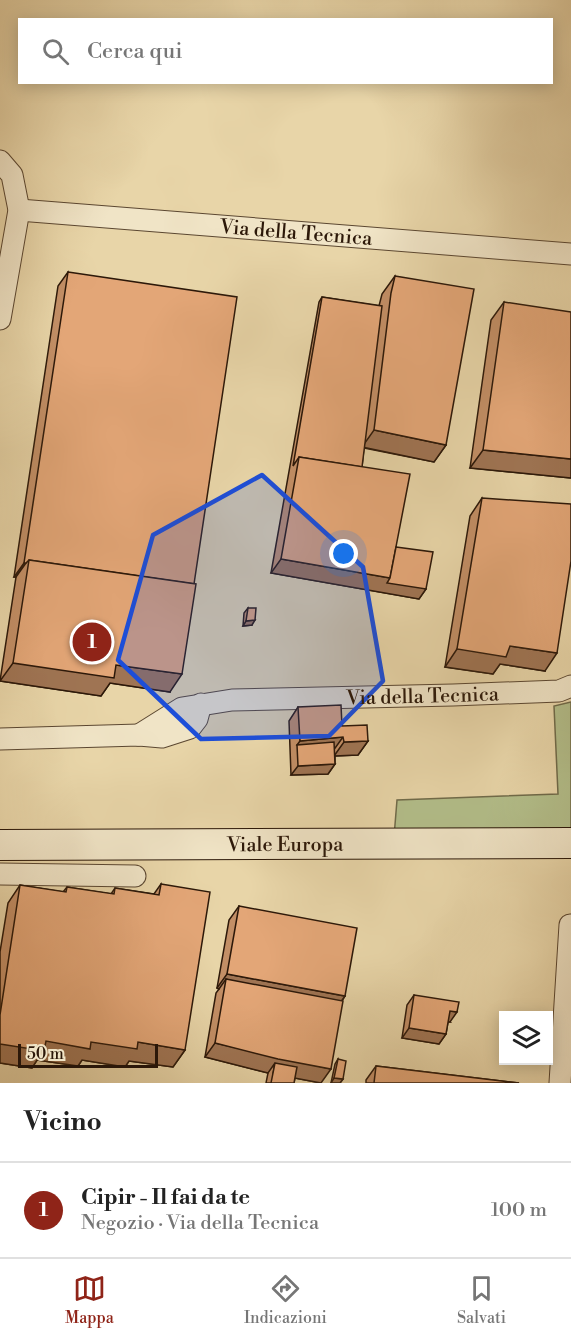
<!DOCTYPE html>
<html lang="it">
<head>
<meta charset="utf-8">
<style>
	:root { --surface:#fff; --page:#f2f2f2; --text:#222; --muted:#767676; --line:#e0e0e0; --accent:#8f2418 }
	body { margin:0; font-family:"Libre Bodoni",serif; background:var(--page); color:var(--text) }
	.controls { position:absolute; right:18px; bottom:18px; display:grid; overflow:hidden; border-radius:0px; box-shadow:0 3px 15px #0003 }
	.controls button { width:54px; height:54px; display:grid; place-items:center; padding:0; border:0; border-bottom:2px solid var(--line); background:var(--surface); color:var(--text); font:30px sans-serif }
	.scale { position:absolute; left:18px; bottom:15px; width:140px; box-sizing:border-box; padding-left:6px; border:3px solid #2c1809; border-top:0; font-size:16px; line-height:21px; white-space:nowrap; color:#2c1809; -webkit-text-stroke:4px #f0e4c6; paint-order:stroke }
	.you { position:absolute; left:344px; top:554px; width:21px; height:21px; margin:-15px; border:4px solid #fff; border-radius:50%; background:#1a73e8; box-shadow:0 0 0 9px #1a73e833 }
	.badge { display:grid; place-items:center; width:39px; height:39px; border-radius:50%; background:var(--accent); color:#fff; font-size:20px; font-weight:700 }
	.pin { position:absolute; translate:-50% -50%; border:3px solid #fff; box-shadow:0 2px 6px #0006 }
	.list { margin:0; padding:0; list-style:none }
	h2 { display:flex; justify-content:space-between; align-items:center; height:78px; margin:0; padding:0 24px; font-size:26px }
	h2 small { font-size:20px; font-weight:400; color:var(--muted) }
	.list li { display:grid; grid-template-columns:39px 1fr auto; gap:18px; align-items:center; box-sizing:border-box; height:96px; padding:0 24px; border-top:2px solid var(--line) }
	.list b { display:block; font-size:22px; white-space:nowrap }
	.list p { margin:0; font-size:20px; white-space:nowrap; color:var(--muted) }
	.list em { font-size:20px; font-style:normal; color:var(--muted) }
	.icon { flex:none; width:33px; height:33px; fill:none; stroke:currentColor; stroke-width:2; stroke-linecap:round; stroke-linejoin:round }
	.map { position:relative; flex:none; width:571px; height:1083px; overflow:hidden }
	.search { position:absolute; background:var(--surface); box-shadow:0 3px 15px #0003; left:18px; right:18px; top:18px; height:66px; display:flex; align-items:center; gap:15px; box-sizing:border-box; padding:0 21px; border-radius:0px; color:var(--muted); font-size:22px }
	.sheet { height:174px; background:var(--surface) }
	nav { display:flex; justify-content:space-around; align-items:center; box-sizing:border-box; height:84px; border-top:2px solid var(--line); background:var(--surface); font-size:16px; color:var(--muted) }
	nav a { display:grid; justify-items:center; gap:3px }
	nav .on { color:var(--accent) }
	.map>svg:first-child { display:block }
	.green { fill:#b3be8a; stroke:#706b4a; stroke-width:1.5 }
	.lines { fill:none; stroke-linecap:round; stroke-linejoin:round }
	.minor-casing { stroke:#5b4731; stroke-width:23 }
	.secondary-casing { stroke:#2c1809; stroke-width:32 }
	.minor { stroke:#f0e4c6; stroke-width:21 }
	.secondary { stroke:#f0e4c6; stroke-width:30 }
	.wall { fill:#c38f66; stroke:#2c1809; stroke-width:1.5 }
	.shaded-wall { fill:#9f7453; stroke:#2c1809; stroke-width:1.5 }
	.building { fill:#e3a677; stroke:#2c1809; stroke-width:1.5 }
	.marked { fill:#1d4ed8; fill-opacity:0.2; stroke:#1d4ed8; stroke-width:4.5; stroke-linejoin:round }
	.labels { text-anchor:middle; stroke-width:6; stroke-linejoin:round; paint-order:stroke }
	.street-label { font-size:20px; fill:#2c1809; stroke:#f0e4c6 }
</style>
</head>
<body>
<div class="map">
<svg width="571" height="1083" viewBox="0 0 571 1083">
	<rect width="100%" height="100%" fill="#e8d5a8"/>
	<filter id="stains"><feTurbulence type="fractalNoise" baseFrequency=".00333" numOctaves="4"/><feColorMatrix values="0 0 0 0 .2 0 0 0 0 .09 0 0 0 0 .02 0 0 0 .5 -.17"/></filter>
	<radialGradient id="worn" r=".72"><stop offset=".6" stop-color="#630" stop-opacity="0"/><stop offset="1" stop-color="#630" stop-opacity=".3"/></radialGradient>
	<polygon class="green" points="571,702 571,832 394,837 397,800 558,794 554,706"/>
	<g class="lines">
		<defs>
			<g id="minor">
				<polyline points="0,161 12,175 19,210 0,319"/>
				<path id="s1" d="M19,210L571,254"/>
				<path id="s2" d="M139,735L182,708L232,700L453,695L559,691L571,686"/>
				<polyline points="0,739 139,735 162,737 190,728 197,719 201,704"/>
				<polyline points="0,874 135,876"/>
				<polyline points="560,1083 570,925"/>
			</g>
			<g id="secondary">
				<path id="s3" d="M0,845L571,843"/>
			</g>
		</defs>
		<use href="#minor" class="minor-casing"/>
		<use href="#secondary" class="secondary-casing"/>
		<use href="#minor" class="minor"/>
		<use href="#secondary" class="secondary"/>
	</g>
	<g class="wall">
		<polygon points="68,272 170,692 110,683 101,696 0,681 16,577 14,577 58,286"/>
		<polygon points="395,276 446,445 434,462 364,448 362,467 396,547 426,589 419,599 271,573 319,302 322,297 379,306 382,294"/>
		<polygon points="504,302 571,478 470,468 491,320"/>
		<polygon points="482,498 545,671 500,664 493,674 445,667 470,516"/>
		<polygon points="248,608 252,625 243,626 244,613"/>
		<polygon points="298,707 342,726 368,741 358,755 335,756 335,764 328,774 291,775 289,721"/>
		<polygon points="161,884 185,1050 173,1067 129,1061 125,1067 82,1060 78,1066 37,1060 32,1068 0,1063 0,952 8,903 20,885 63,892 67,887 111,894 115,888 154,894"/>
		<polygon points="239,906 345,996 342,1001 321,1083 295,1078 294,1083 266,1083 268,1073 205,1057 216,993 219,989 217,988 229,920"/>
		<polygon points="414,995 450,1022 448,1022 446,1034 439,1044 402,1038 407,1005"/>
		<polygon points="338,1059 343,1079 340,1083 331,1083 335,1064"/>
		<polygon points="376,1066 519,1083 366,1083 366,1080"/>
	</g>
	<g class="shaded-wall">
		<polygon points="374,430 446,445 434,462 362,447"/>
		<polygon points="483,450 571,459 571,478 470,468"/>
		<polygon points="281,559 390,578 426,589 419,599 271,573"/>
		<polygon points="24,563 26,563 16,577 14,577"/>
		<polygon points="255,620 252,625 243,626 246,621"/>
		<polygon points="510,646 557,653 545,671 500,664 493,674 445,667 457,649"/>
		<polygon points="13,663 116,665 182,674 170,692 110,683 101,696 0,681"/>
		<polygon points="343,737 333,751 297,745 300,741"/>
		<polygon points="368,741 358,755 334,756 344,742"/>
		<polygon points="335,764 328,774 291,775 298,766"/>
		<polygon points="227,974 345,996 335,1010 226,979 219,989 217,988"/>
		<polygon points="450,1011 457,1012 450,1022 443,1021"/>
		<polygon points="409,1028 446,1034 439,1044 402,1038"/>
		<polygon points="46,1041 138,1042 185,1050 173,1067 129,1061 125,1067 82,1060 78,1066 37,1060 32,1068 0,1063 0,1044"/>
		<polygon points="215,1043 331,1069 321,1083 273,1074 275,1063 268,1073 205,1057"/>
		<polygon points="334,1078 343,1079 340,1083 331,1083"/>
	</g>
	<g class="building">
		<polygon points="68,272 237,297 194,584 29,560 26,563 24,563"/>
		<polygon points="395,276 474,289 446,445 374,430 391,293"/>
		<polygon points="322,297 382,306 362,467 299,457 293,466"/>
		<polygon points="504,302 571,312 571,459 483,450"/>
		<polygon points="299,457 410,474 390,578 281,559"/>
		<polygon points="482,498 571,504 571,561 557,653 510,646 506,657 457,649"/>
		<polygon points="396,547 433,552 426,589 387,583 390,578"/>
		<polygon points="29,560 196,584 182,674 116,665 114,678 13,663"/>
		<polygon points="248,608 256,608 255,620 246,621"/>
		<polygon points="341,705 342,726 367,725 368,741 344,742 343,737 300,741 298,707"/>
		<polygon points="334,742 335,764 298,766 297,745"/>
		<polygon points="161,884 210,892 185,1050 138,1042 137,1049 91,1042 90,1049 46,1041 44,1051 0,1044 0,1015 20,885 66,892 67,887 114,894 115,888 159,895"/>
		<polygon points="239,906 357,928 345,996 227,974"/>
		<polygon points="226,979 343,1001 331,1069 278,1059 215,1043"/>
		<polygon points="414,995 459,1002 457,1012 450,1011 446,1034 409,1028"/>
		<polygon points="338,1059 346,1061 343,1079 334,1078"/>
		<polygon points="275,1063 297,1067 294,1083 271,1083"/>
		<polygon points="376,1066 519,1083 374,1083"/>
	</g>
	<path class="marked" d="M262,475L363,567L383,681L329,736L201,739L118,660L153,535Z"/>
	<g class="labels">
		<g class="street-label">
			<text dy="7" stroke="none"><textPath href="#s1" startOffset="278">Via della Tecnica</textPath></text>
			<text dy="7" stroke="none"><textPath href="#s2" startOffset="292">Via della Tecnica</textPath></text>
			<text dy="7" stroke="none"><textPath href="#s3" startOffset="285">Viale Europa</textPath></text>
		</g>
	</g>
	<rect width="100%" height="100%" filter="url(#stains)"/>
	<rect width="100%" height="100%" fill="url(#worn)"/>
</svg>
<div class="controls">
<button><svg class="icon" aria-label="layers" viewBox="0 0 24 24"><path d="M12 4l9 5-9 5-9-5zM3 14l9 5 9-5"/></svg></button>
</div>
<div class="scale">50 m</div>
<div class="you"></div>
<div class="pin badge" style="left:92px;top:642px">1</div>
<div class="search"><svg class="icon" aria-label="search" viewBox="0 0 24 24"><circle cx="10" cy="10" r="6"/><path d="M15 15l6 6"/></svg>Cerca qui</div>
</div>
<section class="sheet">
<h2>Vicino<small></small></h2>
<ul class="list">
<li><span class="badge">1</span><div><b>Cipir - Il fai da te</b><p>Negozio · Via della Tecnica</p></div><em>100 m</em></li>
</ul>
</section>
<nav>
<a class="on"><svg class="icon" aria-label="map" viewBox="0 0 24 24"><path d="M3 6l6-2 6 2 6-2v14l-6 2-6-2-6 2zM9 4v14M15 6v14"/></svg>Mappa</a>
<a><svg class="icon" aria-label="directions" viewBox="0 0 24 24"><path d="M12 3l9 9-9 9-9-9zM9 14v-3h6M13 9l2 2-2 2"/></svg>Indicazioni</a>
<a><svg class="icon" aria-label="saved" viewBox="0 0 24 24"><path d="M7 4h10v16l-5-4-5 4z"/></svg>Salvati</a>
</nav>
</body>
</html>
